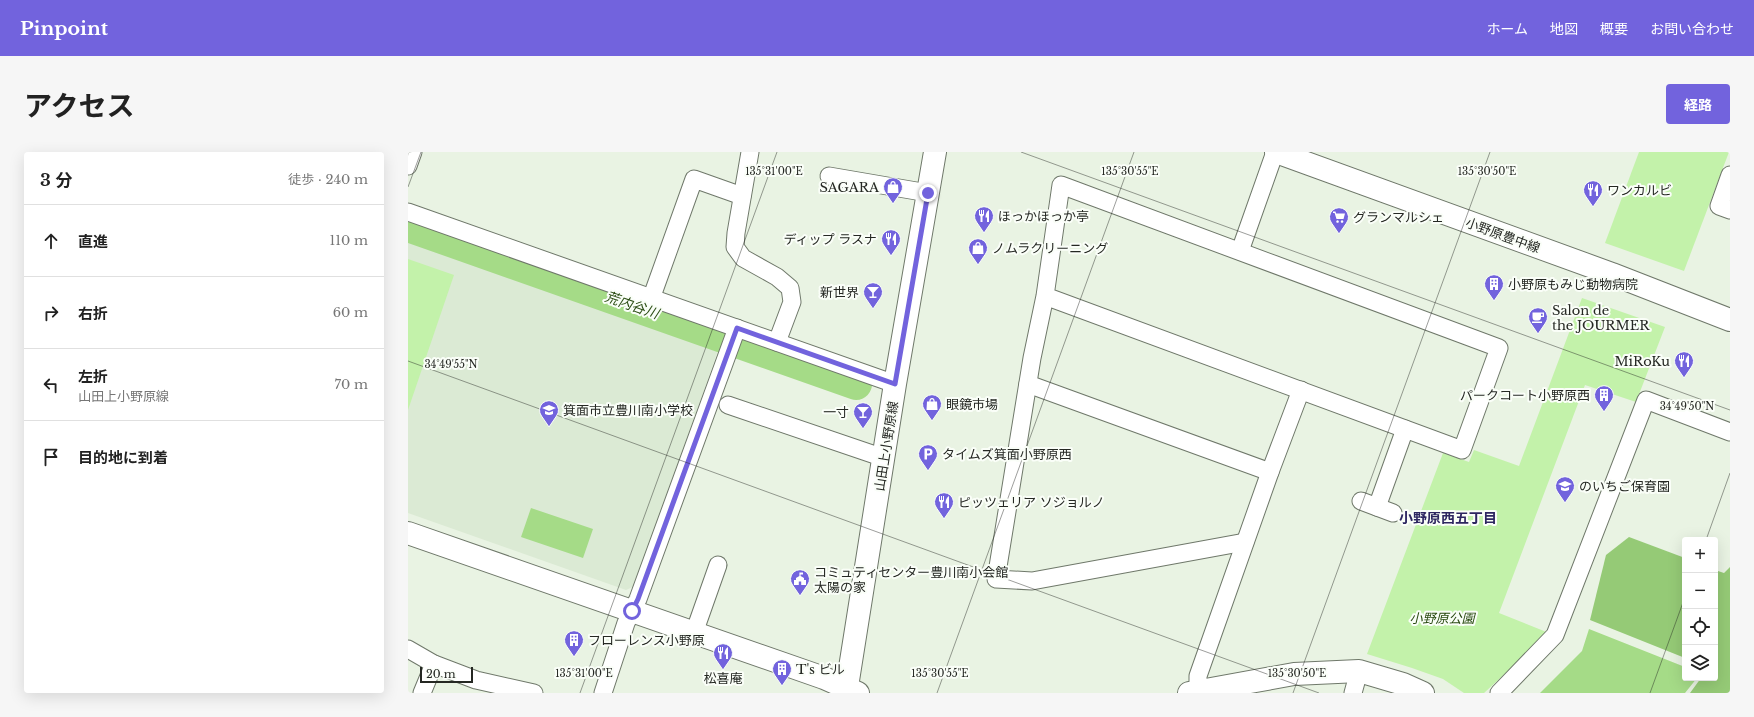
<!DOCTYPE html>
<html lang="ja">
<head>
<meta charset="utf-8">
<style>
	:root { --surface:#fff; --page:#f6f6f6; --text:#222; --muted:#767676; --line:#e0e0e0; --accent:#7263dd }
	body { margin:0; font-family:"Libre Baskerville","Noto Sans JP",serif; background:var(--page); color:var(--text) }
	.controls { position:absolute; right:12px; bottom:12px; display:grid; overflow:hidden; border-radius:4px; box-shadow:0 4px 16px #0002 }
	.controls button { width:36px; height:36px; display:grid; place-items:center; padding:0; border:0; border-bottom:1px solid var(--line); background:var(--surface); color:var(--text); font:20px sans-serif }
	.scale { position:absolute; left:12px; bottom:10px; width:53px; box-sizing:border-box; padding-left:4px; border:2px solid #252823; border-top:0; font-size:11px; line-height:14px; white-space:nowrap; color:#252823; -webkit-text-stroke:3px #fafef8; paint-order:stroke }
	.stop { position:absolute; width:12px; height:12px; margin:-9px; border:3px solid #7263dd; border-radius:50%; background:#fff }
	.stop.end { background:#7263dd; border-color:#fff; box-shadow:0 1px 4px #0008 }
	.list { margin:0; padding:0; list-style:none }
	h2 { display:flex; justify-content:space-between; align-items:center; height:52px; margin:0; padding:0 16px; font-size:17px }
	h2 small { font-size:13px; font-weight:400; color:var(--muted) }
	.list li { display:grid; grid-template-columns:26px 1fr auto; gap:12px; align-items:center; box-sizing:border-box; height:72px; padding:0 16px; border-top:1px solid var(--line) }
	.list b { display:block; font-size:15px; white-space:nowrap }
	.list p { margin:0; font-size:13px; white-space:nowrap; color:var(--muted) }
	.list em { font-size:13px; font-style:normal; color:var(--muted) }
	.icon { flex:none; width:22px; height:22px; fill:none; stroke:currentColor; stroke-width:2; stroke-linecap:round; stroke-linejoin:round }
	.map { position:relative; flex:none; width:1322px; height:541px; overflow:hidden; border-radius:4px }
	header { display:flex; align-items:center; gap:24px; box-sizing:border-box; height:56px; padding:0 20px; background:var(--accent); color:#fff }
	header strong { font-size:19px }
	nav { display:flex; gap:22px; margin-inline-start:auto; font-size:14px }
	.intro { display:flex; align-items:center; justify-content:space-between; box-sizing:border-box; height:96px; padding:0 24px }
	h1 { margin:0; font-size:28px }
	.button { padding:10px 18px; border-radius:4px; background:var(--accent); color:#fff; font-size:14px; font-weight:700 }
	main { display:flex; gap:24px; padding:0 24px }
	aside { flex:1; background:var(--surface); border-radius:4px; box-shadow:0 4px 16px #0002 }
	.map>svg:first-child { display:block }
	.built { fill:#dbead4 }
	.green { fill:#c3f2aa }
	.forest { fill:#95ca76 }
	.water { fill:#a5db87 }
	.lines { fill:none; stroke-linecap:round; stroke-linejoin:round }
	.river { stroke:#a5db87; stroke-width:32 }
	.street-casing { stroke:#6f786a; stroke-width:19 }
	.secondary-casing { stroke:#6f786a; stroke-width:24 }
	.street { stroke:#fff; stroke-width:17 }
	.secondary { stroke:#fff; stroke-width:22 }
	.route { stroke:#7263dd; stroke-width:5 }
	.ticks { fill:none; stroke:#252823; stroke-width:1; stroke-opacity:0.45 }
	.labels { text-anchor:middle; stroke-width:4; stroke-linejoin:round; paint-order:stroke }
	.poi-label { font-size:13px; fill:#252823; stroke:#fafef8; text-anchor:start }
	.street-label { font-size:13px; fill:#252823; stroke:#fafef8 }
	.park-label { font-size:13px; font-style:italic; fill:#284910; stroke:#fafef8 }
	.water-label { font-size:14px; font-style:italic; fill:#2c4e15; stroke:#fafef8 }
	.neighbourhood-label { font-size:14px; font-weight:bold; fill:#2d2660; stroke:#fafef8 }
	.ticks-label { font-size:10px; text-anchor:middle; fill:#252823; stroke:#fafef8; stroke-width:4; stroke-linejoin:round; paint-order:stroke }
</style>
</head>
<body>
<header>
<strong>Pinpoint</strong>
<nav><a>ホーム</a><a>地図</a><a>概要</a><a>お問い合わせ</a></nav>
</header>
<div class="intro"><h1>アクセス</h1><a class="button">経路</a></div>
<main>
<aside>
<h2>3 分<small>徒歩 · 240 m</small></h2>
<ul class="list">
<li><svg class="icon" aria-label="ahead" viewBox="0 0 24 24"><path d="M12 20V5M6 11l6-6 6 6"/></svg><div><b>直進</b></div><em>110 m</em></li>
<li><svg class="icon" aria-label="right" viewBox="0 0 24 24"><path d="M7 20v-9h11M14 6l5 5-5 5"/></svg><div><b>右折</b></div><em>60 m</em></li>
<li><svg class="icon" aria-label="left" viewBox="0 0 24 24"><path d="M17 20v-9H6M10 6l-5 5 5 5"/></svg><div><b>左折</b><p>山田上小野原線</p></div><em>70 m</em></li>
<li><svg class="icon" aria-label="arrive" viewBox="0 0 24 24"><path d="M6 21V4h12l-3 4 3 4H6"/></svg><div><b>目的地に到着</b></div></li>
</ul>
</aside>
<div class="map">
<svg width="1322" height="541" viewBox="0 0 1322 541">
	<rect width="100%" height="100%" fill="#e9f3e3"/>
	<polygon class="built" points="0,78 313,190 227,434 218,438 0,361"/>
	<g class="green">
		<polygon points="1231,0 1321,0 1276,119 1197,91"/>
		<polygon points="0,107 46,123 0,258"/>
		<polygon points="1174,146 1257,175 1228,250 1177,233 1091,461 1141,481 1076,541 1056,541 1035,527 1004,516 959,502 1035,301 1061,310 1066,298 1111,314"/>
	</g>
	<g class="forest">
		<polygon points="1221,385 1277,406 1277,506 1182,468 1198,403"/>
		<polygon points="1322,415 1322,541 1282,541 1293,526 1307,526 1307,418 1316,421"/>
	</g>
	<g class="water">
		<polygon points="123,356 185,377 175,406 113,385"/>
		<polygon points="1181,477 1277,515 1277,526 1289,526 1277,541 1132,541 1174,499"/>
	</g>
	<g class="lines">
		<polyline class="river" points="0,74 448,232"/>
		<defs>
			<g id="street">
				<polyline points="342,0 328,81 327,95 335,106 369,125 382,136 384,150 369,190"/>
				<polyline points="0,14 5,0"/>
				<polyline points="1322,23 1311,54 1322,58"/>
				<polyline points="421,24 520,41"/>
				<polyline points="0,60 487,232"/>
				<polyline points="832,99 867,0"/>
				<polyline points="637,144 1054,298 1091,196 653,33 637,144 624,206 588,427 624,429 837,390"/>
				<polyline points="243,147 286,27 334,44"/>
				<polyline points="620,232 862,320"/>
				<polyline points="320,253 476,306"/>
				<polyline points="953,349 985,361"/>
				<polyline points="969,355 997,277"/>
				<polyline points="286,481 310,413"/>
				<polyline points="0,497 26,512 68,528 126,541"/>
				<polyline points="14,541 26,512"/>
				<polyline points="195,541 218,471 230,447 329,176"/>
				<polyline points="790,541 790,524 862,320 893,238"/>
				<polyline points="945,541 951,519"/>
				<polyline points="1091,541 1147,483 1238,248 1322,280"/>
			</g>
			<g id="secondary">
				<polyline points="868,0 1204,122 1322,168"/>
				<polyline points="0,381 416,526 450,541"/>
				<polyline points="438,541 487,232 527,0"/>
				<polyline points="781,541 886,522 951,519 995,532 1015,541"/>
			</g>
		</defs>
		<use href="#street" class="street-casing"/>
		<use href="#secondary" class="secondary-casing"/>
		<use href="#street" class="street"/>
		<use href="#secondary" class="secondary"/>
	</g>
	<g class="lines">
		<polyline class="route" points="224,459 230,447 329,176 487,232 520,41"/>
	</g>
	<path class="ticks" d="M613,0L1322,258M0,35L13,0M0,209L911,541M1298,388L1322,321M172,541L369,0M529,541L726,0M885,541L1082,0M1242,541L1277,445"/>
	<defs>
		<symbol id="shop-pin" viewBox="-11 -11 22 30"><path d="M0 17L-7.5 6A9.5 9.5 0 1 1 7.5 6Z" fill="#7263dd" stroke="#fafef8"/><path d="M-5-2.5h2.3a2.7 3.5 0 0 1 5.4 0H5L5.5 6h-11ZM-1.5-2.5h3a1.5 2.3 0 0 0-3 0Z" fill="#fff"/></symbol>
		<symbol id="restaurant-pin" viewBox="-11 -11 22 30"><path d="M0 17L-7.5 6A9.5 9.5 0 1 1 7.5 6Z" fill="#7263dd" stroke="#fafef8"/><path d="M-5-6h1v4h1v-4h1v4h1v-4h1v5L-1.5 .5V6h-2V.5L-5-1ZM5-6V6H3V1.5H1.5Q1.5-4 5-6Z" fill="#fff"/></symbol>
		<symbol id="supermarket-pin" viewBox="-11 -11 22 30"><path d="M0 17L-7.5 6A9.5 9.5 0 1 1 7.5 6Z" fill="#7263dd" stroke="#fafef8"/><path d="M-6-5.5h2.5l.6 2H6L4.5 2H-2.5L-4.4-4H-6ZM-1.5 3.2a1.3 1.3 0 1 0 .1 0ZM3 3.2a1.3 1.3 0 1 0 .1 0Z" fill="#fff"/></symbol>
		<symbol id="building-pin" viewBox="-11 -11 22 30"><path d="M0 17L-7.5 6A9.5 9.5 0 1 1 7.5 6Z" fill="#7263dd" stroke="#fafef8"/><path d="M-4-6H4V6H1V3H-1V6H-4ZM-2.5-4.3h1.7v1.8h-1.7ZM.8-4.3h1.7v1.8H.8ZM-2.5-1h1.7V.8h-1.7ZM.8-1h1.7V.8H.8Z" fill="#fff"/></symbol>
		<symbol id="bar-pin" viewBox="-11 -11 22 30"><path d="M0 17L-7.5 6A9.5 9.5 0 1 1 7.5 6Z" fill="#7263dd" stroke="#fafef8"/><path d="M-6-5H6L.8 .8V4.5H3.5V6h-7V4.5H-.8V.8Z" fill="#fff"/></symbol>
		<symbol id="cafe-pin" viewBox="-11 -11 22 30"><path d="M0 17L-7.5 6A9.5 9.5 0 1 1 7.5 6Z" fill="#7263dd" stroke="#fafef8"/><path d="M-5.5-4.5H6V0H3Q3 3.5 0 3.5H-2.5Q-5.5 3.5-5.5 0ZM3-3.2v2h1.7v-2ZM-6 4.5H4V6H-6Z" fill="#fff"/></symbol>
		<symbol id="school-pin" viewBox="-11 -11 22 30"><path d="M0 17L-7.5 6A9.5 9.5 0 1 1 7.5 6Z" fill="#7263dd" stroke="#fafef8"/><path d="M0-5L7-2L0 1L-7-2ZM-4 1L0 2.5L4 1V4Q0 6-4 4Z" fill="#fff"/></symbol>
		<symbol id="parking-pin" viewBox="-11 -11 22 30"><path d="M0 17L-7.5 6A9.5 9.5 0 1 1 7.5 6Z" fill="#7263dd" stroke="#fafef8"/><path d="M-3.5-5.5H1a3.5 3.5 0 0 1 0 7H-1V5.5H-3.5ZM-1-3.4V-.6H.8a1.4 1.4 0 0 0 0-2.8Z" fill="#fff"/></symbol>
		<symbol id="civic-pin" viewBox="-11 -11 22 30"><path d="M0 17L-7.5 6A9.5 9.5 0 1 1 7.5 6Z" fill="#7263dd" stroke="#fafef8"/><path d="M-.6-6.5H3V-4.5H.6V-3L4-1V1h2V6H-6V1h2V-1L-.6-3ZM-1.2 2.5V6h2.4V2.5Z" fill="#fff"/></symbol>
	</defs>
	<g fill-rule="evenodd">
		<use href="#shop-pin" x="474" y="24" width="22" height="30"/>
		<use href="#restaurant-pin" x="1174" y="27" width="22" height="30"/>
		<use href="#restaurant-pin" x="565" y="53" width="22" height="30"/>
		<use href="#supermarket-pin" x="920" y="54" width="22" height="30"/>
		<use href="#restaurant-pin" x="472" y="76" width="22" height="30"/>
		<use href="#shop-pin" x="559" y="85" width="22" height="30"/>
		<use href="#building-pin" x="1075" y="121" width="22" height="30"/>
		<use href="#bar-pin" x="454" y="129" width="22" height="30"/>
		<use href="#cafe-pin" x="1119" y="154" width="22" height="30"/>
		<use href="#restaurant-pin" x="1265" y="198" width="22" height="30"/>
		<use href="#building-pin" x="1185" y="232" width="22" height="30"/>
		<use href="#shop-pin" x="513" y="241" width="22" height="30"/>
		<use href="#school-pin" x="130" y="247" width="22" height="30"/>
		<use href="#bar-pin" x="444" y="249" width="22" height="30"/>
		<use href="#parking-pin" x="509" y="291" width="22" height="30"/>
		<use href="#school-pin" x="1146" y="323" width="22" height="30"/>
		<use href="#restaurant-pin" x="525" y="339" width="22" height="30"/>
		<use href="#civic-pin" x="381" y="416" width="22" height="30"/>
		<use href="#building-pin" x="155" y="477" width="22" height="30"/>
		<use href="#restaurant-pin" x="304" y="490" width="22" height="30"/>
		<use href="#building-pin" x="363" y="506" width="22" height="30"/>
	</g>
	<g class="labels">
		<g class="poi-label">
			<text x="471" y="40" text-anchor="end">SAGARA</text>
			<text x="1199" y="43">ワンカルビ</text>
			<text x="590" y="69">ほっかほっか亭</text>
			<text x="945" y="70">グランマルシェ</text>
			<text x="469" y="92" text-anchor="end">ディップ ラスナ</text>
			<text x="584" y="101">ノムラクリーニング</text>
			<text x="1100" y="137">小野原もみじ動物病院</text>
			<text x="451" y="145" text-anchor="end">新世界</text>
			<text x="1144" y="163">Salon de<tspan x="1144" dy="15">the JOURMER</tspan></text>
			<text x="1262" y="214" text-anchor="end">MiRoKu</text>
			<text x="1182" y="248" text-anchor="end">パークコート小野原西</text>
			<text x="538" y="257">眼鏡市場</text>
			<text x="155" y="263">箕面市立豊川南小学校</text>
			<text x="441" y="265" text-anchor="end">一寸</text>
			<text x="534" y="307">タイムズ箕面小野原西</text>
			<text x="1171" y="339">のいちご保育園</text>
			<text x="550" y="355">ピッツェリア ソジョルノ</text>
			<text x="406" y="425">コミュティセンター豊川南小会館<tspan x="406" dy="15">太陽の家</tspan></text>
			<text x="180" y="493">フローレンス小野原</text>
			<text x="388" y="522">T's ビル</text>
			<text x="315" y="531" text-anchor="middle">松喜庵</text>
		</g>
		<g class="street-label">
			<text transform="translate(1095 83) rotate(20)" y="5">小野原豊中線</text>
			<text transform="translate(478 294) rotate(-81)" y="5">山田上小野原線</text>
		</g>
		<g class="park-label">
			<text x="1034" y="471">小野原公園</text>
		</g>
		<g class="water-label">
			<text transform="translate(224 153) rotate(19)" y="5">荒内谷川</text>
		</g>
		<g class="neighbourhood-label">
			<text x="1040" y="371">小野原西五丁目</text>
		</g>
	</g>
	<g class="ticks-label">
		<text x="366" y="23">135°31'00"E</text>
		<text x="722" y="23">135°30'55"E</text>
		<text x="1079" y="23">135°30'50"E</text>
		<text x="43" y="216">34°49'55"N</text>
		<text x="1279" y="258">34°49'50"N</text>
		<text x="176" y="525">135°31'00"E</text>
		<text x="532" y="525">135°30'55"E</text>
		<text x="889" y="525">135°30'50"E</text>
	</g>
</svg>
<div class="controls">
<button>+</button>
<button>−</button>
<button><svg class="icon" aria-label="locate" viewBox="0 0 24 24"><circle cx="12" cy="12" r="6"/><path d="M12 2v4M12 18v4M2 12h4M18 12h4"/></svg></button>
<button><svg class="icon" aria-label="layers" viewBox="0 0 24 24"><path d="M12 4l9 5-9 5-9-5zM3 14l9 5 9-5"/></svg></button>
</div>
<div class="scale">20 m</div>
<div class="stop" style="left:224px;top:459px"></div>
<div class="stop end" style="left:520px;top:41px"></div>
</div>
</main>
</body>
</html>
